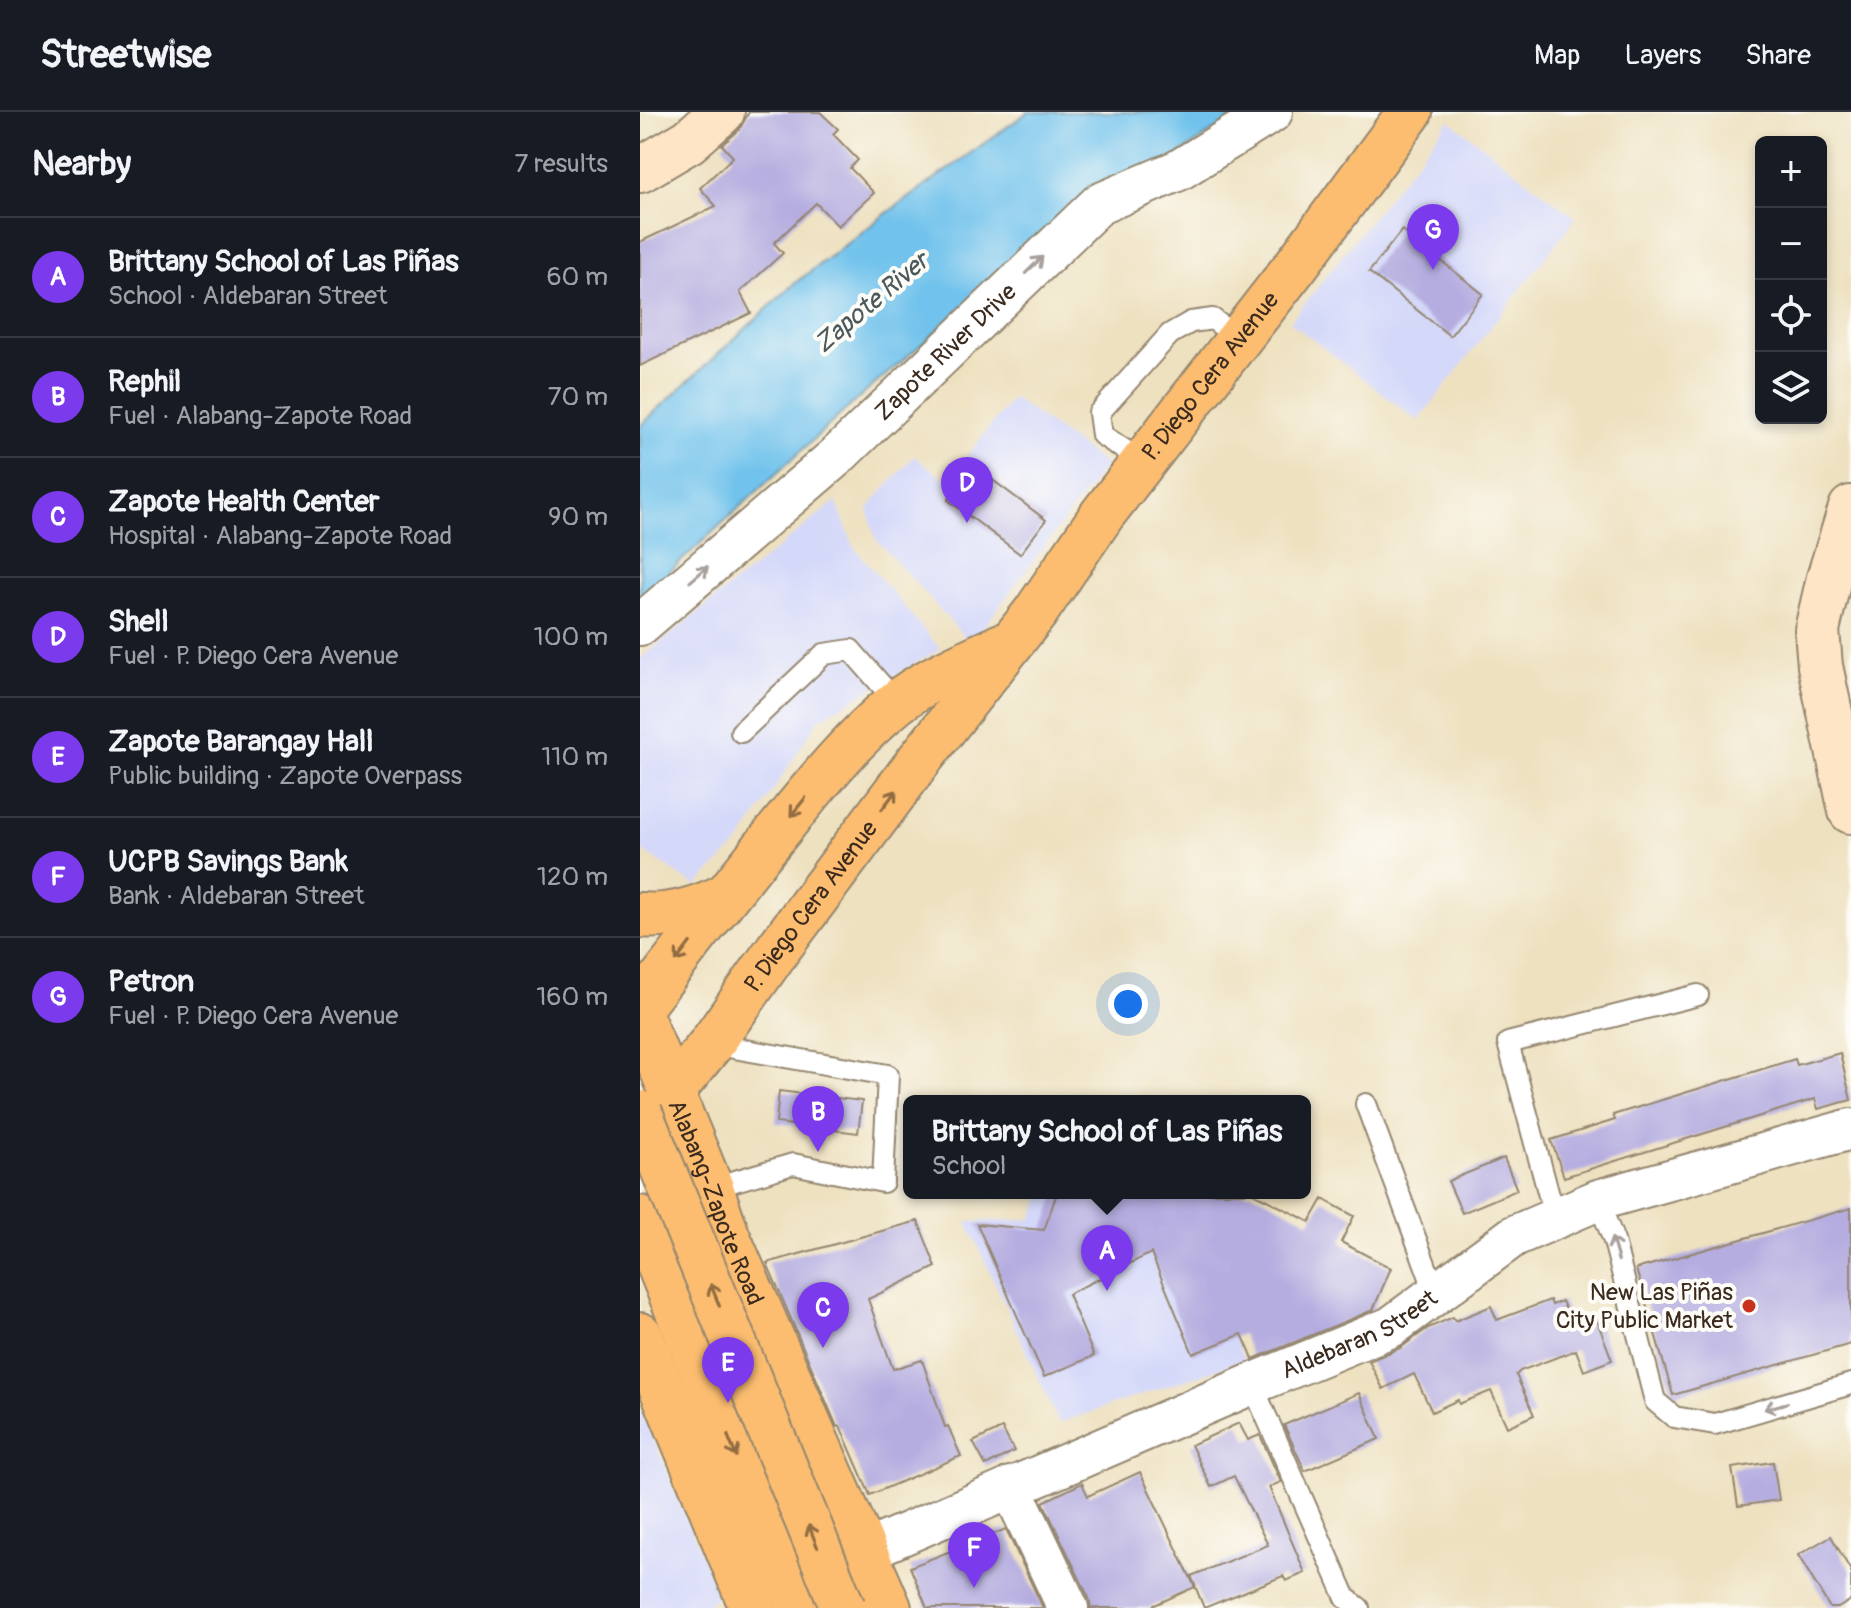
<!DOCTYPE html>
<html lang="en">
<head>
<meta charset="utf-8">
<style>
	:root { --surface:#171b24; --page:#242831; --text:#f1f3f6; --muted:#9ea1a6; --line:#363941; --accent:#7c3aed }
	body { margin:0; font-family:Pangolin,sans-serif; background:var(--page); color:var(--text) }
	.controls { position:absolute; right:24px; top:24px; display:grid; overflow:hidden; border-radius:12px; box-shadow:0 4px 12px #0003 }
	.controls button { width:72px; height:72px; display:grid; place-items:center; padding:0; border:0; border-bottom:2px solid var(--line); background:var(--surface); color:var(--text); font:40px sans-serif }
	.you { position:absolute; left:488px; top:892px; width:28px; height:28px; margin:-20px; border:6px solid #fff; border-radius:50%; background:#1a73e8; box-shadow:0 0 0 12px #1a73e833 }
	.badge { display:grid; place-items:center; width:52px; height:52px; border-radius:50%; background:var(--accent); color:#fff; font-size:26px; font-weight:700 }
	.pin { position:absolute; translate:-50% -66px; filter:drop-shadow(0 2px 4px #0008) }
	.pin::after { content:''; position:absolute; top:42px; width:28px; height:24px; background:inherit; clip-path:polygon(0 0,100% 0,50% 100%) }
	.popup { position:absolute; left:263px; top:983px; width:408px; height:104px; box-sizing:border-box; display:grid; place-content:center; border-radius:12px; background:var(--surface); filter:drop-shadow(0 2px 6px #0005); font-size:26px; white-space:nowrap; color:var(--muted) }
	.popup b { font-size:30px; color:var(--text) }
	.popup::after { content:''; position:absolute; left:50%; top:100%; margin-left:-16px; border:16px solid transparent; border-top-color:var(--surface) }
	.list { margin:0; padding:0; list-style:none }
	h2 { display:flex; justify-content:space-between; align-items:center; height:104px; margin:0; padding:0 32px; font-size:34px }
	h2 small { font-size:26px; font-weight:400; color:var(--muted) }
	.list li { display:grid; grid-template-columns:52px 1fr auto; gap:24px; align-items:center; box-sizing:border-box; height:120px; padding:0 32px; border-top:2px solid var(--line) }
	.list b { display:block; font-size:30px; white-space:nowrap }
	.list p { margin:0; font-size:26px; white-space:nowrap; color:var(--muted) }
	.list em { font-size:26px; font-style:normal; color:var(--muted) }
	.icon { flex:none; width:44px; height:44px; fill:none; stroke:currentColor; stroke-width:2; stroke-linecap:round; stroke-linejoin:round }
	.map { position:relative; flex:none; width:1211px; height:1496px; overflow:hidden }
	header { display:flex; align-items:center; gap:48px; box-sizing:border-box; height:112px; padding:0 40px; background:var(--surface); border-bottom:2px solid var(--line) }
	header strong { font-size:38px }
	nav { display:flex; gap:44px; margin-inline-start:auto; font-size:28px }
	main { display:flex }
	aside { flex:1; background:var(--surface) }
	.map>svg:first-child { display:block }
	.built { fill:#d4d8f9 }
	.water { fill:#71c2ec; stroke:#567685; stroke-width:2 }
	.building { fill:#b5ade0 }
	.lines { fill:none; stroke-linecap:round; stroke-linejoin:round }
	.lane-casing { stroke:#94866f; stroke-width:24 }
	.street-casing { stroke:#94866f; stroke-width:44 }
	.secondary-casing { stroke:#94866f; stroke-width:48 }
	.primary-casing { stroke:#94866f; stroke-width:48 }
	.highway-casing { stroke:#94866f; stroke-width:48 }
	.lane { stroke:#fff; stroke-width:20 }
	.street { stroke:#fff; stroke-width:40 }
	.secondary { stroke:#fee5c5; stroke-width:44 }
	.primary { stroke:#fcbd6f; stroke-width:44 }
	.highway { stroke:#fcbd6f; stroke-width:44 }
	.highway-bridge-casing { stroke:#94866f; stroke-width:48; stroke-linecap:butt }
	.highway-bridge { stroke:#fcbd6f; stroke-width:44 }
	.oneway { stroke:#a79f9a }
	.oneway2 { stroke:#926c42 }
	.poi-dot { fill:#c8321e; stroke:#fdfcf7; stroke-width:3 }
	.labels { text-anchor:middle; stroke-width:8; stroke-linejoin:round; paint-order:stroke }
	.street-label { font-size:24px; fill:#3b2a1e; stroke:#fdfcf7 }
	.poi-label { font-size:24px; fill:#3b2a1e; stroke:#fdfcf7; text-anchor:end }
	.water-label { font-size:26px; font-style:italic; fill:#4b585c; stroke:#fdfcf7 }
</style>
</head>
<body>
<header>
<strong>Streetwise</strong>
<nav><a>Map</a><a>Layers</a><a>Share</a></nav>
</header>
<main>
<aside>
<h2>Nearby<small>7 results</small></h2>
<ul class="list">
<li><span class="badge">A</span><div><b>Brittany School of Las Piñas</b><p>School · Aldebaran Street</p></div><em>60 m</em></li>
<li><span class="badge">B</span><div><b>Rephil</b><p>Fuel · Alabang-Zapote Road</p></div><em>70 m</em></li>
<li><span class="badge">C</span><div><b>Zapote Health Center</b><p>Hospital · Alabang-Zapote Road</p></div><em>90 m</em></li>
<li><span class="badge">D</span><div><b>Shell</b><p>Fuel · P. Diego Cera Avenue</p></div><em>100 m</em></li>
<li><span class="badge">E</span><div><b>Zapote Barangay Hall</b><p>Public building · Zapote Overpass</p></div><em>110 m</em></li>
<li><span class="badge">F</span><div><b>UCPB Savings Bank</b><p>Bank · Aldebaran Street</p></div><em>120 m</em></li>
<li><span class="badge">G</span><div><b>Petron</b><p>Fuel · P. Diego Cera Avenue</p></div><em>160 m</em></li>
</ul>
</aside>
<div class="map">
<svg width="1211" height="1496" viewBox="0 0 1211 1496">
	<rect width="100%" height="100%" fill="#fdfcf7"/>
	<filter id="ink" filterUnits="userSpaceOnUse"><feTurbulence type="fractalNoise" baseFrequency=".0125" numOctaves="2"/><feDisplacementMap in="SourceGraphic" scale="16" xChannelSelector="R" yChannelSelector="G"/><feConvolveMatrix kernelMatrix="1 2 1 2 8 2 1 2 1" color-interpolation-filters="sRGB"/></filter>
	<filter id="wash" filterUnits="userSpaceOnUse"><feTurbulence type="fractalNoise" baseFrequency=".006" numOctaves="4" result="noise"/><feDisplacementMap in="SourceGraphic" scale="32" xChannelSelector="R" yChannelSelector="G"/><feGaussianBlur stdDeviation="1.8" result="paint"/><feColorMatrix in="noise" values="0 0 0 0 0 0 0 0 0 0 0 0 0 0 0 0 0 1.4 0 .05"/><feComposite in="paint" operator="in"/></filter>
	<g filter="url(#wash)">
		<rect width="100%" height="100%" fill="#eee1c0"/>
		<g class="built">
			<polygon points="809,8 936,106 778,309 650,210"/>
			<polygon points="373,286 466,353 331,532 235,426 228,396 274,344 307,369"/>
			<polygon points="196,389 214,435 300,537 179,607 100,730 56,774 0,737 0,547"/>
			<polygon points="403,1081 533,1081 604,1248 419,1311 327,1110 392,1107"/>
			<polygon points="0,1295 78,1483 63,1496 0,1496"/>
		</g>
		<polygon class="water" points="388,0 601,0 353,171 211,293 0,487 0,315 4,310 155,171 247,101"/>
		<g id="blocks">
			<g class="building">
				<polygon points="109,0 180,0 198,17 193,22 218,48 210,56 234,81 198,114 176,91 134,131 143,141 100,180 111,201 0,254 0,130 76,94 60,76 93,45 82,33 99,18"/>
				<polygon points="762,118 843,182 810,224 729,160"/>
				<polygon points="334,354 406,408 380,442 308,388"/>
				<polygon points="1200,941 1211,988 1178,997 1175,987 924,1065 911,1028 975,1008 973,1003 1155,947 1157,953"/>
				<polygon points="139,979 222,989 218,1021 136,1011"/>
				<polygon points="864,1046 877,1078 822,1101 808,1069"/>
				<polygon points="417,1081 613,1081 670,1110 683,1087 714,1104 701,1130 751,1156 733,1198 613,1247 602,1222 553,1242 511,1141 428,1182 454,1244 404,1265 337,1112 404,1118"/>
				<polygon points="1211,1096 1211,1232 1033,1283 996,1157"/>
				<polygon points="278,1109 296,1155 228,1187 253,1257 282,1248 305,1315 308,1314 321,1344 230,1383 200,1314 197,1315 127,1151"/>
				<polygon points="910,1188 912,1193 922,1189 933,1214 956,1206 972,1248 944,1259 936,1238 880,1259 876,1263 894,1303 867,1315 851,1279 819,1292 818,1288 792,1300 774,1262 743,1277 729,1249 760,1236 788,1216 813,1205 815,1209 851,1194 857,1208"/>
				<polygon points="719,1281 739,1327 665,1359 644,1313"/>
				<polygon points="599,1311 608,1328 620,1323 641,1370 629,1375 665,1461 646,1469 643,1464 564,1496 551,1464 628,1433 594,1364 571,1375 551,1333"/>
				<polygon points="362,1316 374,1339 346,1354 333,1330"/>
				<polygon points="1133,1350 1139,1388 1098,1394 1092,1356"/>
				<polygon points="500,1360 555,1475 508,1496 451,1496 449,1486 403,1390 442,1371 448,1384"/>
				<polygon points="366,1417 403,1496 287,1496 270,1455"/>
				<polygon points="1191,1424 1211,1459 1211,1488 1198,1496 1190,1496 1158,1443"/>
			</g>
		</g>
	</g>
	<g filter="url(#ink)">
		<use href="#blocks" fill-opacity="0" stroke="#94866f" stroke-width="2"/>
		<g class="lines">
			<defs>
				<g id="lane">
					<polyline points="503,350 462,323 459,301 530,222 551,210 573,207 598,227"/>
					<polyline points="101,620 184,542 211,538 257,591"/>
					<polyline points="726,992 796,1182"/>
					<polyline points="71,1076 153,1052 243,1070 248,963 71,932"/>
					<polyline points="958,1088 974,1129 1015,1289 1034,1305 1075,1312 1211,1272"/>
					<polyline points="915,1106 868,931 1058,883"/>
					<polyline points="612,1272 706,1486 719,1496"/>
				</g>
				<g id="street">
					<path id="s1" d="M0,513L197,344L459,92L539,58L632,0"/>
					<polyline points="371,1375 428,1496"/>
					<path id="s2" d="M225,1439L612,1272L751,1215L874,1124L958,1088L1211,1017"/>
				</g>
				<g id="secondary">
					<polyline points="0,58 49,29 82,0"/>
					<polyline points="1211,396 1189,466 1177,518 1180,554 1211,699"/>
				</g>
				<g id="primary">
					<path d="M0,895C47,834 94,773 143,713C177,671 212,627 255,592C286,567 326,551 361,534"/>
					<path id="s3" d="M32,980L71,932L138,837L281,646L395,501L462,403L658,151L770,0"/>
				</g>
				<g id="highway">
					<path d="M0,803C30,806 58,797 85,784"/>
					<path id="s4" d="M0,903L71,1076L87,1123L249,1496"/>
					<polyline points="0,1106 158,1496"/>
					<polyline points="0,1223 112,1496"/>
				</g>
			</defs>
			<use href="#lane" class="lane-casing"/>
			<use href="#street" class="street-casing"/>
			<use href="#secondary" class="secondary-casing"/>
			<use href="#primary" class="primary-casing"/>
			<use href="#highway" class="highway-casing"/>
			<use href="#lane" class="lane"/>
			<use href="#street" class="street"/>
			<use href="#secondary" class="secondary"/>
			<use href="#primary" class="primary"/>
			<use href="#highway" class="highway"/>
			<defs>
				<polyline id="highway-bridge" points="0,1001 203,1496"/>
			</defs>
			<use href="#highway-bridge" class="highway-bridge-casing"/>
			<use href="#highway-bridge" class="highway-bridge"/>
		</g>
		<defs><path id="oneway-shaft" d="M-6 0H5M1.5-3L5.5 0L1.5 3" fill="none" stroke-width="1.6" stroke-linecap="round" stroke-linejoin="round" transform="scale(2)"/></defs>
		<g class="oneway">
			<use href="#oneway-shaft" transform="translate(394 153) rotate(-44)"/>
			<use href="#oneway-shaft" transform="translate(59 462) rotate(-41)"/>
			<use href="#oneway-shaft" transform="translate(975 1137) rotate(-106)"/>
			<use href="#oneway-shaft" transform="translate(1136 1294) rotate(164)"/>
		</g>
		<g class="oneway2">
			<use href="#oneway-shaft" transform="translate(249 688) rotate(-53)"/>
			<use href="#oneway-shaft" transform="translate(158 695) rotate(129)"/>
			<use href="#oneway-shaft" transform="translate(43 840) rotate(127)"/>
			<use href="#oneway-shaft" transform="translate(75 1183) rotate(-112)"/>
			<use href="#oneway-shaft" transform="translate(92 1334) rotate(68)"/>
			<use href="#oneway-shaft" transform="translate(173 1424) rotate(-112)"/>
		</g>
	</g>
	<circle class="poi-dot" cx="1109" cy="1194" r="8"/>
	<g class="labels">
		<g class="street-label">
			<text dy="8" stroke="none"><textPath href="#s1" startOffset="410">Zapote River Drive</textPath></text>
			<text dy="8" stroke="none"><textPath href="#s3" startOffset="896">P. Diego Cera Avenue</textPath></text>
			<text dy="8" stroke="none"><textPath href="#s3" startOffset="232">P. Diego Cera Avenue</textPath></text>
			<text dy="8" stroke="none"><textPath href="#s4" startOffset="202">Alabang-Zapote Road</textPath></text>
			<text dy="8" stroke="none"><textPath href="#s2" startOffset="540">Aldebaran Street</textPath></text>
		</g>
		<g class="poi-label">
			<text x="1093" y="1188">New Las Piñas<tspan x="1093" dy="28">City Public Market</tspan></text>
		</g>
		<g class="water-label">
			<text transform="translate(231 190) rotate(-40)" y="9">Zapote River</text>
		</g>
	</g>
</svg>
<div class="controls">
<button>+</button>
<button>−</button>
<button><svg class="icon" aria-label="locate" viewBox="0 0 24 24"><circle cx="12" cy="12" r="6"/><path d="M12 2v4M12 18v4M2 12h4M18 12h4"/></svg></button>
<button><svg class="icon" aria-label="layers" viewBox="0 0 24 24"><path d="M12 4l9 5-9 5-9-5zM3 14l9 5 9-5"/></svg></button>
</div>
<div class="you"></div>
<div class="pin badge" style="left:467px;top:1179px">A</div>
<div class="popup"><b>Brittany School of Las Piñas</b>School</div>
<div class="pin badge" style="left:178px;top:1040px">B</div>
<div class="pin badge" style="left:183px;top:1236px">C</div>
<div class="pin badge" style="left:327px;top:411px">D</div>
<div class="pin badge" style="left:88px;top:1291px">E</div>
<div class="pin badge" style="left:334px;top:1476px">F</div>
<div class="pin badge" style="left:793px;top:158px">G</div>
</div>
</main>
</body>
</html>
